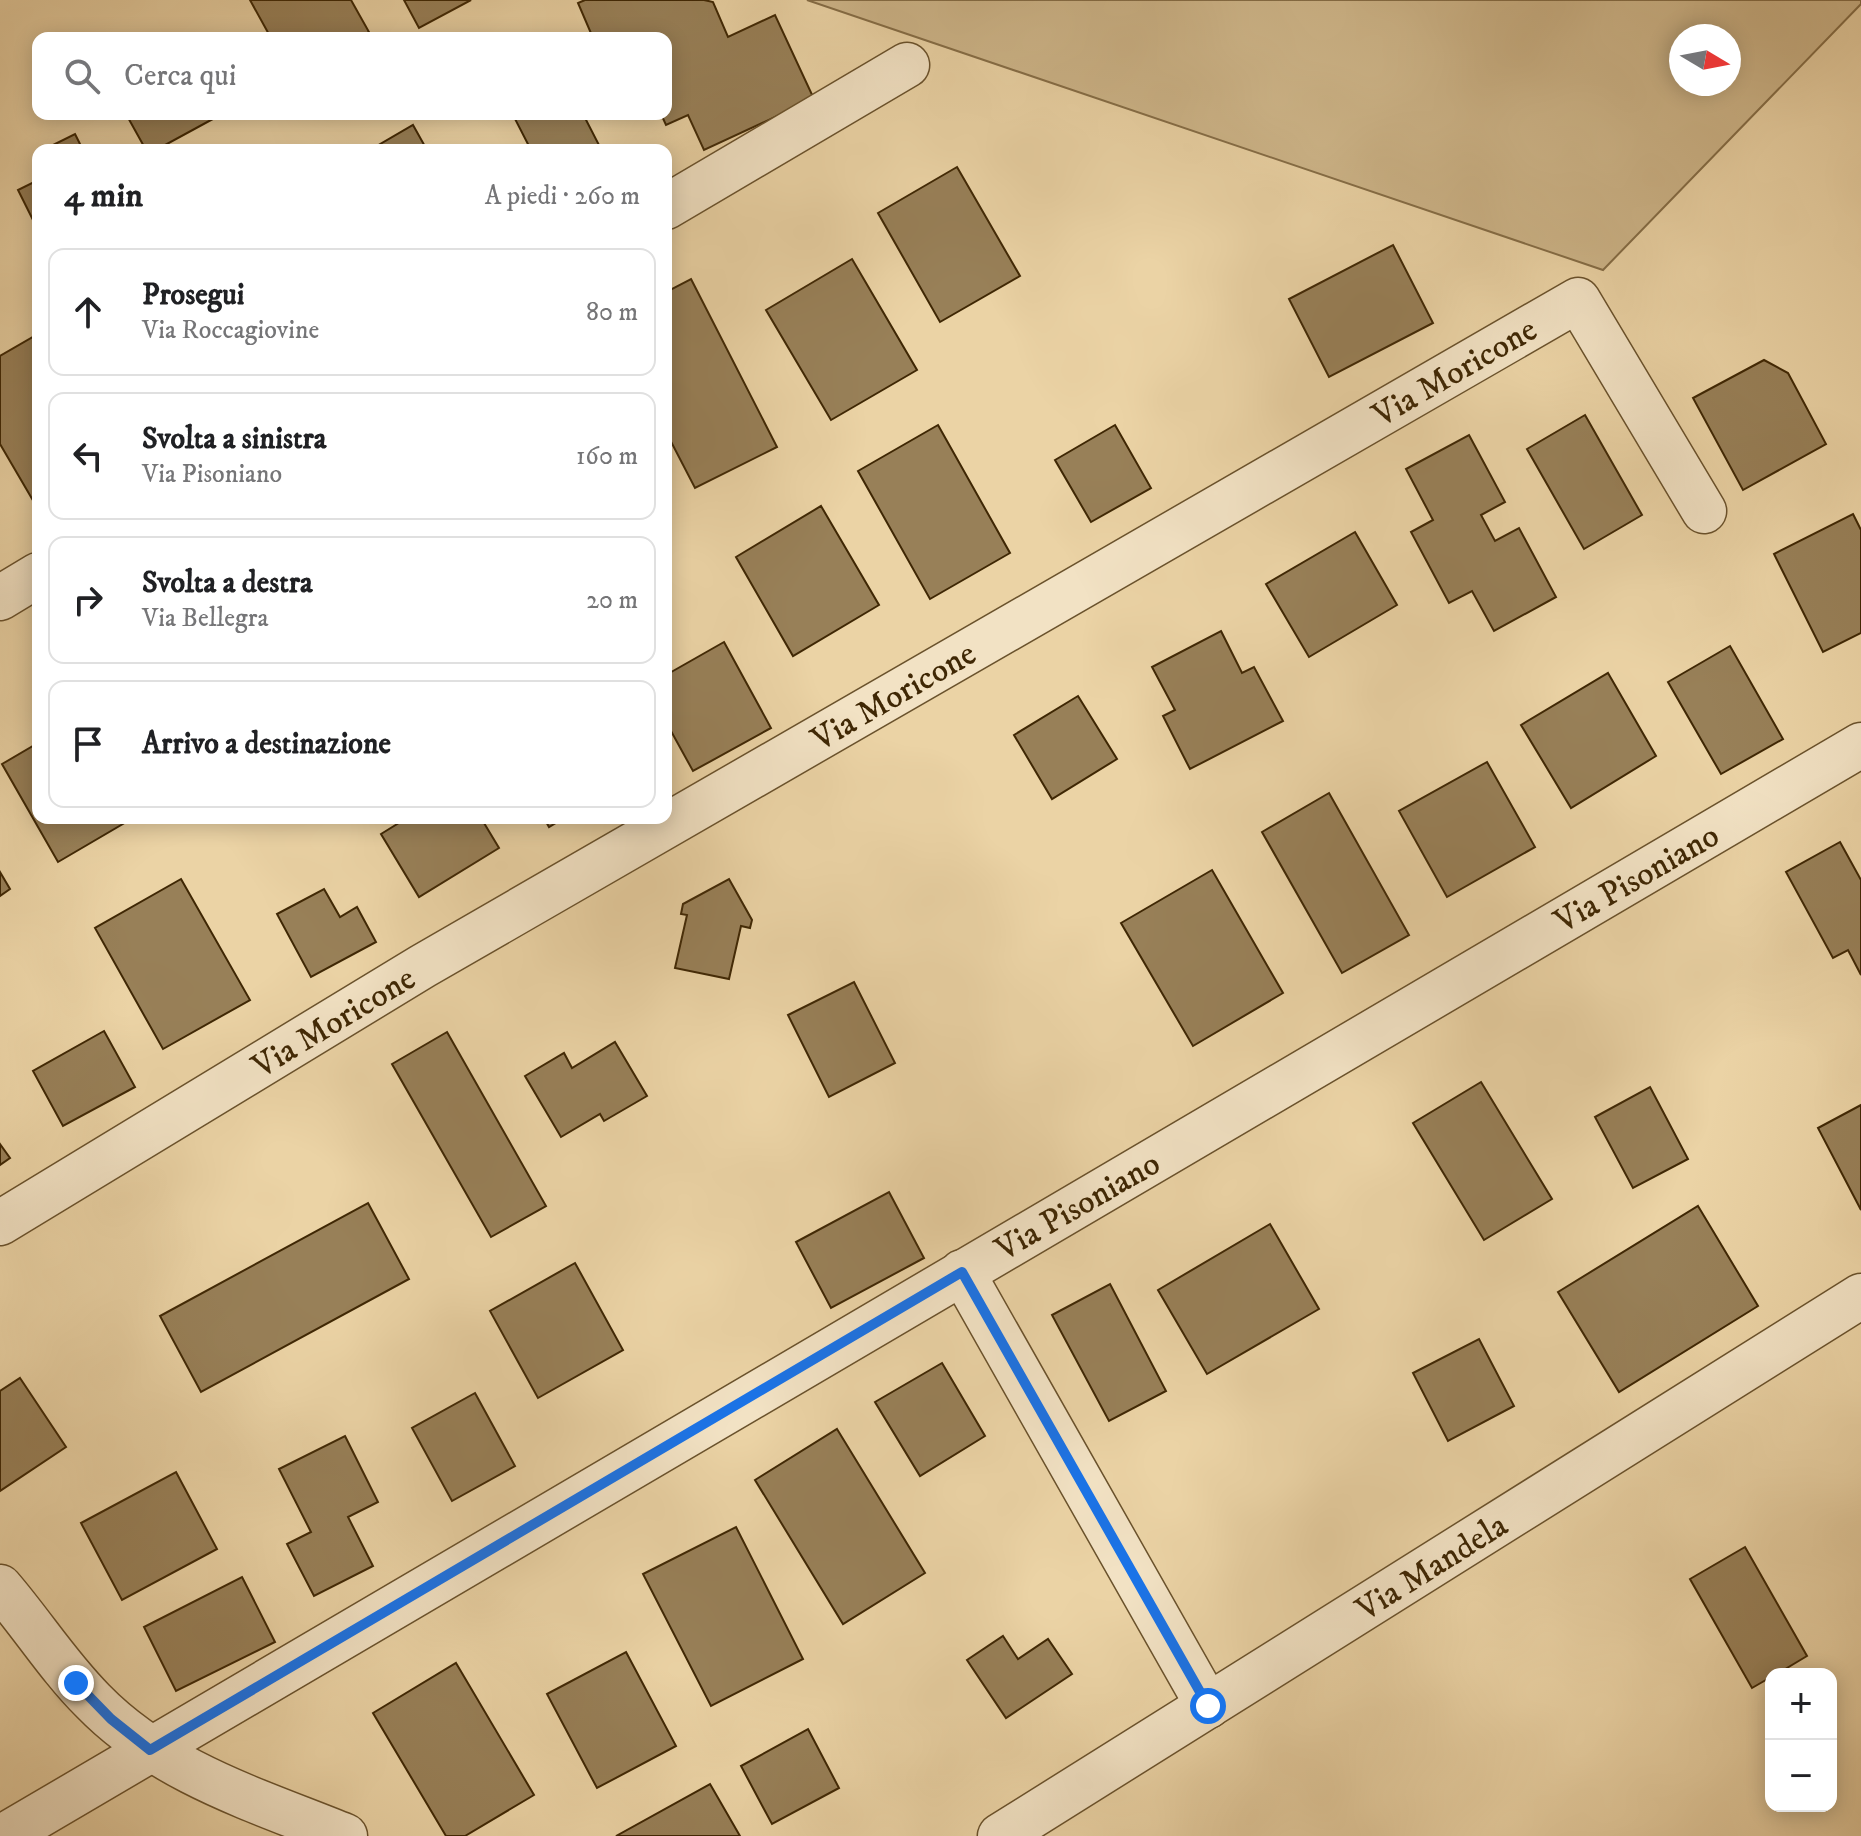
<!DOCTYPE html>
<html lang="it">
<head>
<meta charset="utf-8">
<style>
	:root { --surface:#fff; --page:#f2f2f2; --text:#202124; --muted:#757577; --line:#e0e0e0 }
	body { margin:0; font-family:"IM FELL DW Pica",serif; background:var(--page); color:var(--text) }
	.controls { position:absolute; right:24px; bottom:24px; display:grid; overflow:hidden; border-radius:16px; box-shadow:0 4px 20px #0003 }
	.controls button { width:72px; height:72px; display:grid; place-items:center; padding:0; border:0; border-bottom:2px solid var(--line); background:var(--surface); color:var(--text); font:40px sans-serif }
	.compass { position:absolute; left:1669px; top:24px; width:72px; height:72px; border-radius:50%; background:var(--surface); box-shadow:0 4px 20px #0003; rotate:100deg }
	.stop { position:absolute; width:24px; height:24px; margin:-18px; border:6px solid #1a73e8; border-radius:50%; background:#fff }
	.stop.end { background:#1a73e8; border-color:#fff; box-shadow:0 2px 8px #0008 }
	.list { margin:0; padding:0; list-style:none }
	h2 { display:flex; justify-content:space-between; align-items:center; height:104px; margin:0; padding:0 32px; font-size:34px }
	h2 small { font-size:26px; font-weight:400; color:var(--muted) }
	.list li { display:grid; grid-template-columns:52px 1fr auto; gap:24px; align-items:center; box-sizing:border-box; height:128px; margin:0 16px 16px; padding:0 16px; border:2px solid var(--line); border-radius:16px }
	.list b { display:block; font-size:30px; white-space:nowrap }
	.list p { margin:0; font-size:26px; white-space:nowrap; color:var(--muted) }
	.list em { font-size:26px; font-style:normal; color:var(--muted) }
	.icon { flex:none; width:44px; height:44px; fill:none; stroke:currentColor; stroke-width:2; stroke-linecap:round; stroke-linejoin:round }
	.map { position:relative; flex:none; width:1861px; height:1836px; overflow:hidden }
	.search { position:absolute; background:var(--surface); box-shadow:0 4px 20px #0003; left:32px; top:32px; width:640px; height:88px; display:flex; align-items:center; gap:20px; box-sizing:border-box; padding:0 28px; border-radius:16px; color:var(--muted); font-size:30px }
	.panel { position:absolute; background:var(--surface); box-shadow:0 4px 20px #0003; left:32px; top:144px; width:640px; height:680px; border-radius:16px }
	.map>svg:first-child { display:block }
	.green { fill:#ceb68a; stroke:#866e47; stroke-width:2; fill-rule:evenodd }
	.building { fill:#988058; stroke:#3f2704; stroke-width:2 }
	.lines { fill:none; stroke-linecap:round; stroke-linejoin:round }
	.minor-casing { stroke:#6a522c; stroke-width:47 }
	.minor { stroke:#f2e2c4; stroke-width:44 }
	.route { stroke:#1a73e8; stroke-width:10 }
	.labels { text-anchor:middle; stroke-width:6; stroke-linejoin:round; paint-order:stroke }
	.street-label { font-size:34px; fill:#3f2704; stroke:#f2e2c4 }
</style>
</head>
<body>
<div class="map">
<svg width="1861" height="1836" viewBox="0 0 1861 1836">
	<rect width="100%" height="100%" fill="#ebd3a5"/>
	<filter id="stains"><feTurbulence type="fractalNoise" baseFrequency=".0025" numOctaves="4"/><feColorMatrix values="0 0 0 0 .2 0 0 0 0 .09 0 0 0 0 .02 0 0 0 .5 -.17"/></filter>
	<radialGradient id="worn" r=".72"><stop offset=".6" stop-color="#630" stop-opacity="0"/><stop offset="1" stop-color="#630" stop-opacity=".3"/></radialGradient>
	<path class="green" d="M807,0H1861V4L1603,270ZM1681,36H1729V84H1681Z"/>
	<g class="building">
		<polygon points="250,0 351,0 369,32 358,38 271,38"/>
		<polygon points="404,0 471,0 419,28"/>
		<polygon points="585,0 704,0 713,2 728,37 775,15 814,99 704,150 688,115 666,125 661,114 666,114 666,38 593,38 578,3"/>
		<polygon points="126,114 222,114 156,150 146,150"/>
		<polygon points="519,114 583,114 600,147 594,150 531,150 514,117"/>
		<polygon points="413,125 427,150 370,150"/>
		<polygon points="75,134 83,150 43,150"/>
		<polygon points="957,167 1020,276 940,322 878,213"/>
		<polygon points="38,180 38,230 18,190"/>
		<polygon points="1393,245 1433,323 1329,377 1289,299"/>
		<polygon points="852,259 917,370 831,420 766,310"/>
		<polygon points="691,279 777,447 695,488 666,432 666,292"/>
		<polygon points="38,334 38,509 0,444 0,356"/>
		<polygon points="1764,360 1788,373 1826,444 1743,490 1693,398"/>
		<polygon points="1585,415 1642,515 1584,549 1527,449"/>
		<polygon points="938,425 1010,553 930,599 858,471"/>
		<polygon points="1115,425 1151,488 1091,522 1055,460"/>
		<polygon points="1469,435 1505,502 1481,515 1495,541 1519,528 1556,597 1494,631 1472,591 1449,603 1411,532 1433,520 1406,469"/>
		<polygon points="821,506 879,605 793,656 736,557"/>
		<polygon points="1853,514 1861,530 1861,633 1823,652 1774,554"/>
		<polygon points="1355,532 1397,605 1309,657 1266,584"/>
		<polygon points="1221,631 1242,673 1254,667 1283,721 1190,769 1163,716 1175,710 1152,667"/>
		<polygon points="724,642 771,728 693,771 666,722 666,675"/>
		<polygon points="1730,646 1783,739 1721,774 1668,682"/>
		<polygon points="1608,673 1656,756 1571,808 1521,725"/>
		<polygon points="1078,696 1117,759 1052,799 1014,735"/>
		<polygon points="38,743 38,818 133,818 58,862 2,764"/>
		<polygon points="1487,762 1535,847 1447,897 1399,811"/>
		<polygon points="1329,793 1409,935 1342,973 1262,832"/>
		<polygon points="407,818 481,818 499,848 419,897 381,834"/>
		<polygon points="544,818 564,818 549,827"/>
		<polygon points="1840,842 1861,880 1861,975 1848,950 1833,958 1786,872"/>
		<polygon points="1212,870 1283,993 1193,1046 1121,923"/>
		<polygon points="0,872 10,889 0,896"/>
		<polygon points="181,879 250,1000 163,1049 95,928"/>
		<polygon points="729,879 752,920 750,928 741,926 729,979 675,968 687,915 681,914 683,904"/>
		<polygon points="324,889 340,917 357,907 376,942 311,977 277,914"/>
		<polygon points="854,982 895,1063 829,1097 788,1015"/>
		<polygon points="104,1031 135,1087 63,1126 33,1071"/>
		<polygon points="447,1032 546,1206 491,1237 392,1064"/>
		<polygon points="615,1042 647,1096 604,1121 600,1114 561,1137 525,1076 564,1053 572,1068"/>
		<polygon points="1481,1082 1552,1199 1484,1240 1413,1123"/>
		<polygon points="1650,1087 1688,1159 1633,1188 1595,1117"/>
		<polygon points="1861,1105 1861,1210 1818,1128"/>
		<polygon points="0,1144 10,1158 0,1165"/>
		<polygon points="889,1192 924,1258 831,1308 796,1242"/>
		<polygon points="368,1203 409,1279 201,1392 160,1316"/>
		<polygon points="1698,1206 1758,1306 1619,1392 1558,1292"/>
		<polygon points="1270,1224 1319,1309 1207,1374 1158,1290"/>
		<polygon points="575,1263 623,1350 538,1398 490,1311"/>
		<polygon points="1110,1284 1166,1391 1109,1421 1052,1315"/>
		<polygon points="1479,1339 1514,1406 1448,1441 1413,1373"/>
		<polygon points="942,1363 985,1436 920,1476 875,1402"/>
		<polygon points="20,1378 66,1447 0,1491 0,1391"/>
		<polygon points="475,1393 515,1466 452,1501 412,1428"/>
		<polygon points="837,1429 925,1573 843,1624 755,1480"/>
		<polygon points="345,1436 378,1502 348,1517 373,1566 314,1596 287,1544 311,1532 279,1469"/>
		<polygon points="176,1472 217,1549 122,1600 81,1523"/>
		<polygon points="736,1527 803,1659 711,1706 643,1574"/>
		<polygon points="1745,1547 1807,1656 1777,1674 1771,1674 1771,1677 1752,1688 1690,1579"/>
		<polygon points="242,1577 275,1642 176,1691 144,1627"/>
		<polygon points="1003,1636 1018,1659 1048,1639 1072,1674 1006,1718 967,1660"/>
		<polygon points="626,1652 676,1746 597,1788 547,1694"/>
		<polygon points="456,1663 534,1795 465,1836 446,1836 373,1713"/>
		<polygon points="808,1729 839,1788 772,1824 741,1766"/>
		<polygon points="710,1784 740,1836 616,1836"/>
	</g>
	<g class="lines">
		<defs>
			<g id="minor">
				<polyline points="666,207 907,65"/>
				<polyline points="0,598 38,575"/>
				<polyline points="0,1223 423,966 1578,300 1704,511"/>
				<polyline points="962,1272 1208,1706"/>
				<path d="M0,1587C32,1624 58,1666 93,1701C162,1772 256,1800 345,1836"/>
				<polyline points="4,1836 1861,745"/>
				<polyline points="1000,1836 1861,1296"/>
			</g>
		</defs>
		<use href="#minor" class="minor-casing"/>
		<use href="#minor" class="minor"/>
	</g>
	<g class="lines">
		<polyline class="route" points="76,1683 111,1719 150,1750 962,1272 1208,1706"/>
	</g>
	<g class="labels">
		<g class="street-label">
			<text transform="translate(1454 371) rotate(-30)" y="12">Via Moricone</text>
			<text transform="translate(893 695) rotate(-30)" y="12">Via Moricone</text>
			<text transform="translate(1636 877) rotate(-30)" y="12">Via Pisoniano</text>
			<text transform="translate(333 1021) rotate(-31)" y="12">Via Moricone</text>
			<text transform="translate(1077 1205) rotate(-30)" y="12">Via Pisoniano</text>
			<text transform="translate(1431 1566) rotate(-32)" y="12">Via Mandela</text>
		</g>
	</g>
	<rect width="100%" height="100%" filter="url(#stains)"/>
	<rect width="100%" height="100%" fill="url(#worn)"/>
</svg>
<div class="controls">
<button>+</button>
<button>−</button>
</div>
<svg class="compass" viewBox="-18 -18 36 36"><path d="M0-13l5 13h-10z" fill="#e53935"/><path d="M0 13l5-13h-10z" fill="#757577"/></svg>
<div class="stop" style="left:1208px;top:1706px"></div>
<div class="stop end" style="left:76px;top:1683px"></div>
<div class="search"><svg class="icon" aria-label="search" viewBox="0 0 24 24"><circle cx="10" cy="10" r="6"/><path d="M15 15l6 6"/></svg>Cerca qui</div>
<section class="panel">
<h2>4 min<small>A piedi · 260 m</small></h2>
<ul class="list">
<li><svg class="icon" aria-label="ahead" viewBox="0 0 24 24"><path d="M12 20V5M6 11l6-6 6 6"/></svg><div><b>Prosegui</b><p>Via Roccagiovine</p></div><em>80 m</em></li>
<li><svg class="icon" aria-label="left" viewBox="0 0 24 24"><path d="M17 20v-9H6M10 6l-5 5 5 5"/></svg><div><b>Svolta a sinistra</b><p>Via Pisoniano</p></div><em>160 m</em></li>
<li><svg class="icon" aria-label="right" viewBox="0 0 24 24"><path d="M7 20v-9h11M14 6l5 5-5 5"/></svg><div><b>Svolta a destra</b><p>Via Bellegra</p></div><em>20 m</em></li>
<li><svg class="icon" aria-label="arrive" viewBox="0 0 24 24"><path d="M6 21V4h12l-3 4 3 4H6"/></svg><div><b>Arrivo a destinazione</b></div></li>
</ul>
</section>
</div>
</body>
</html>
